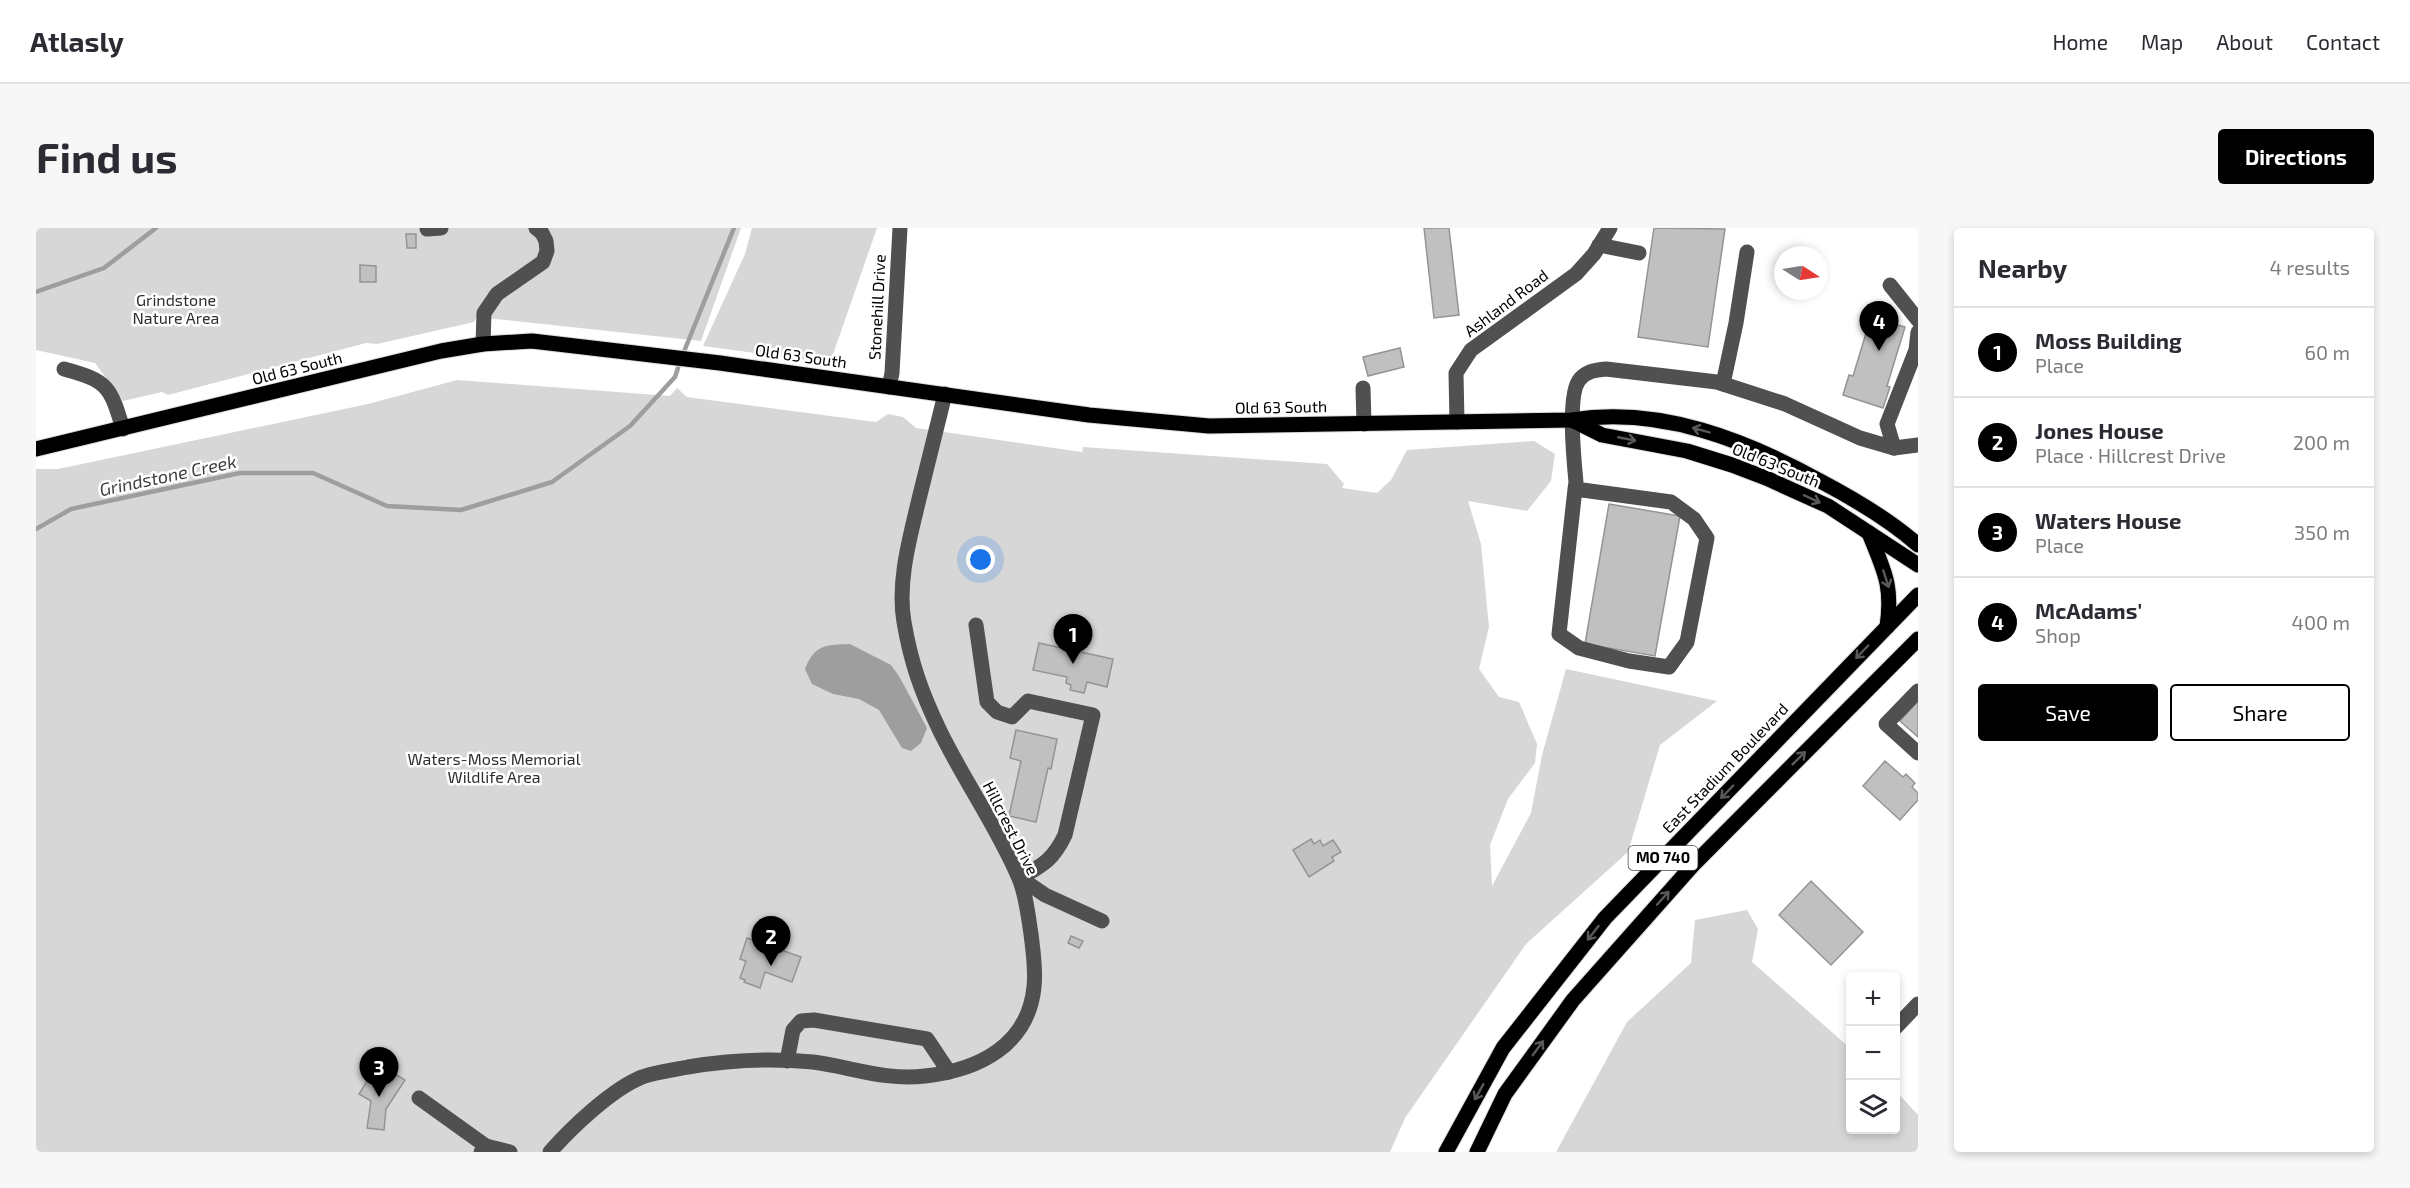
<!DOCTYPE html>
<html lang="en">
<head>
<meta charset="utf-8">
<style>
	:root { --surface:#fff; --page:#f7f7f7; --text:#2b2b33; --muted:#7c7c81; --line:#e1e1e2; --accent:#000 }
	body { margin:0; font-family:"Exo 2",sans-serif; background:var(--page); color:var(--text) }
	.controls { position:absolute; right:18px; bottom:18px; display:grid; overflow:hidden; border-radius:6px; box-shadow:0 3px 9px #0003 }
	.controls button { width:54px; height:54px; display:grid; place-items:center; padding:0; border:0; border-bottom:2px solid var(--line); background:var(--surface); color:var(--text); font:30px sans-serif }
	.compass { position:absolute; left:1738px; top:18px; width:54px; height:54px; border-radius:50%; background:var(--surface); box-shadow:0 3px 9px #0003; rotate:102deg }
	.you { position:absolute; left:945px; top:332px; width:21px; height:21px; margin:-15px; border:4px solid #fff; border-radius:50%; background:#1a73e8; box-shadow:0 0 0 9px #1a73e833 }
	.badge { display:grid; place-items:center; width:39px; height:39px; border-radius:50%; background:var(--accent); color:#fff; font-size:20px; font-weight:700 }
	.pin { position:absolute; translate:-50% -50px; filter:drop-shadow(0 2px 3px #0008) }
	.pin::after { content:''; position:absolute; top:32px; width:21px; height:18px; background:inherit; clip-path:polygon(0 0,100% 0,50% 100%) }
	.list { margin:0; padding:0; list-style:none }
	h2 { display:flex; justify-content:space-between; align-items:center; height:78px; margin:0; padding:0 24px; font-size:26px }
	h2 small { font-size:20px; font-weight:400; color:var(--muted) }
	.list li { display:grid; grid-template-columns:39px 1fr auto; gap:18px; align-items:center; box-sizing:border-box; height:90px; padding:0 24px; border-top:2px solid var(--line) }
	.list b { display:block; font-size:22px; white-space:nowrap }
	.list p { margin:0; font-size:20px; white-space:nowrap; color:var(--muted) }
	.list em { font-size:20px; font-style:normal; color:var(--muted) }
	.actions { display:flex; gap:12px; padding:18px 24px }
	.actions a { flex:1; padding:14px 0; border:2px solid var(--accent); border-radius:6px; text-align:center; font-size:21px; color:var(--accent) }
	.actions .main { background:var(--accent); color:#fff }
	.icon { flex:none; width:33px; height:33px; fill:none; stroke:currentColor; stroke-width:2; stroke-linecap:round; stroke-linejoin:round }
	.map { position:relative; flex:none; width:1882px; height:924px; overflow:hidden; border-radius:6px }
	header { display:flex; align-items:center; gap:36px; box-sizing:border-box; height:84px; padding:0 30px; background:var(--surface); border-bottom:2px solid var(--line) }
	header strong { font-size:28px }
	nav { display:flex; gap:33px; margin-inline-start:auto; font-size:21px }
	.intro { display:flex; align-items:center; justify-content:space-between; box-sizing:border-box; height:144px; padding:0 36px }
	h1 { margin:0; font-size:42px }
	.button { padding:15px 27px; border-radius:6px; background:var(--accent); color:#fff; font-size:21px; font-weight:700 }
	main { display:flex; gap:36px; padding:0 36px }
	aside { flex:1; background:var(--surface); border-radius:6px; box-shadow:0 3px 9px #0003 }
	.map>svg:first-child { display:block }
	.green { fill:#d7d7d7 }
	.water { fill:#9e9e9e }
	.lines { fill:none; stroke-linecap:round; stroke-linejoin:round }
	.stream { stroke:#9e9e9e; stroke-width:4.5 }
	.building { fill:#c0c0c0; stroke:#949494; stroke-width:1.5 }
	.major-casing { stroke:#dbdbdb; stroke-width:17 }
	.minor { stroke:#505050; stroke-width:15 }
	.major { stroke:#000; stroke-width:15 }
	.oneway { stroke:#595959 }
	.labels { text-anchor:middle; stroke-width:5; stroke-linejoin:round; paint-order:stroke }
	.shield { fill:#fff; stroke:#4c4c4c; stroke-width:1.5 }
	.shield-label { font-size:15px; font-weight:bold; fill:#000 }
	.park-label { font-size:16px; fill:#2e2e2e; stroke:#fff }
	.street-label { font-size:16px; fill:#000; stroke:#fff }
	.water-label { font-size:18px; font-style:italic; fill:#3f3f3f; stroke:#fff }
</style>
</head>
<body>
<header>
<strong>Atlasly</strong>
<nav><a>Home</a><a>Map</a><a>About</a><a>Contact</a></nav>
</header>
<div class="intro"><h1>Find us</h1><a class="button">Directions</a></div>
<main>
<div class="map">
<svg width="1882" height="924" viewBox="0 0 1882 924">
	<rect width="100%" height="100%" fill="#fff"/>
	<g class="green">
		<polygon points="0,0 705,0 665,113 441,89 438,94 341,116 330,115 132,167 126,164 87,173 59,135 0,122"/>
		<polygon points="716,0 841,0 794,135 667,118 709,26"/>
		<polygon points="421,152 634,168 641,160 651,169 840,194 852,186 867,189 880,200 1046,224 1047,219 1291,236 1308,256 1306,260 1341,265 1355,252 1371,222 1498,213 1519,226 1515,253 1491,283 1432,273 1445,316 1453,399 1443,441 1463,469 1483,474 1501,516 1499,535 1472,571 1454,617 1456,658 1495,585 1506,527 1530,441 1681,473 1624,517 1592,624 1490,716 1369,890 1354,924 0,924 0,241 22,241 332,176"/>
		<polygon points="1711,682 1722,701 1716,734 1814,820 1814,902 1860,902 1860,863 1882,887 1882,924 1520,924 1591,794 1655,735 1659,692"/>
	</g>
	<path class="water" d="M814,416L855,437L863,448L891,500L885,515L875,523L866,520L843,482L823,471L797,466L776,456L769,441C779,416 790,417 814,416Z"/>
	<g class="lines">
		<g class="stream">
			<polyline points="0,64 68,40 120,0"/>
			<polyline points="647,126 698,0"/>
			<polyline points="0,301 35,281 204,245 277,245 351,278 425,282 516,254 594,198 639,149 644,134"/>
		</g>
	</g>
	<g class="building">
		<polygon points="1388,0 1413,0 1423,87 1398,90"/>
		<polygon points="1618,0 1689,1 1672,119 1602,109"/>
		<polygon points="370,6 380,6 380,20 371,20"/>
		<polygon points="324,37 340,38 340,54 324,54"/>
		<polygon points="1835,89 1869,99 1851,158 1854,159 1847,180 1807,167 1813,147 1817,148"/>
		<polygon points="1364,120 1368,139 1332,148 1327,129"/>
		<polygon points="1573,276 1644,288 1619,428 1549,416"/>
		<polygon points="1003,415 1077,431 1071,459 1051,454 1048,465 1034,462 1035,457 1030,455 1031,449 997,442"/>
		<polygon points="1882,473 1882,509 1864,493"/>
		<polygon points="980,502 1021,511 1015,541 1012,540 1000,594 973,588 985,533 974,530"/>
		<polygon points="1849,533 1867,549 1870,546 1879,555 1876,559 1882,565 1882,572 1864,592 1827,558"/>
		<polygon points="1275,611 1278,616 1284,612 1287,618 1297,612 1305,624 1296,629 1298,633 1273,649 1257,622"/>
		<polygon points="1775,653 1827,704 1795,737 1743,687"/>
		<polygon points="1035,708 1047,713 1043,720 1032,715"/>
		<polygon points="711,710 765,729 756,754 729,744 724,760 708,754 709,752 704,750 710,733 704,731"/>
		<polygon points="342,836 369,852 350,881 348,902 331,900 335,873 323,866"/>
	</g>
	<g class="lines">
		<defs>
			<g id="major">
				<polyline points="1536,192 1566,207 1651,223 1696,237 1730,250 1792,278 1882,337"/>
				<path d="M0,221L405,123L447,116L496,113L684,135L1053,187L1173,198L1536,192C1624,178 1710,212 1786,254C1820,272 1854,292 1882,317"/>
				<path d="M1833,305C1848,343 1857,357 1851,399"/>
				<polyline points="1410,924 1467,820 1569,690 1882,367"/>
				<polyline points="1441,924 1469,866 1537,772 1657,637 1882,411"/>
			</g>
		</defs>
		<use href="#major" class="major-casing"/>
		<g class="minor">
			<polyline points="391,1 405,0"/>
			<polyline points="1563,17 1603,25"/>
			<polyline points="1854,57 1882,92"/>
			<polyline points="447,116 448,85 461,66 507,34 511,23 510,13 506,5 500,0"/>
			<path d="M28,141C72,153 74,158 87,201"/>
			<polyline points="1687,156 1700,95 1711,24"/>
			<polyline points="853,159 856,145 864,0"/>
			<polyline points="1327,160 1328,196"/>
			<polyline points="1421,194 1420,145 1435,122 1540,46 1558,26 1574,0"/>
			<polyline points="1858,220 1851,196 1880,122 1882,104"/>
			<path d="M1539,261L1635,274L1658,291L1671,310L1651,414L1633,439L1593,433L1543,420L1523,406L1539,261L1540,254C1538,233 1531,165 1544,151C1551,143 1559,142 1570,141L1681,154L1749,176L1824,210L1858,220L1882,217"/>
			<path d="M940,397L951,474L961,484L976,489L992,473L1057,487L1029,607C1017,632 1007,637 984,650L1009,667L1066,693"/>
			<polyline points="1882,463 1850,496 1882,525"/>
			<polyline points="1860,799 1882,776"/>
			<polyline points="751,833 757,802 765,793 778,792 891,811 913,844"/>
			<polyline points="383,870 450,918"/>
			<polyline points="445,924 450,918 474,924"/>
			<path d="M514,924C535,900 576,861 606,849C620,844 637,842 652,839C694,832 735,830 777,834C815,839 850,853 889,848C942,842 992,818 998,759C1000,741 997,723 995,706C992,687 990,665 982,648C960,597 927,551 903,501C885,463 875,435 868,394C861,354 874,309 883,271C892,236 900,201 909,166"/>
		</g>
		<use href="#major" class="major"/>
	</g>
	<defs><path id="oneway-shaft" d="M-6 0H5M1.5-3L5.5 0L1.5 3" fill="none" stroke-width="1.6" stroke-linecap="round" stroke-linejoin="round" transform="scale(1.5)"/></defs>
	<g class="oneway">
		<use href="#oneway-shaft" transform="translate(1665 202) rotate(-165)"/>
		<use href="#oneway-shaft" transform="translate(1591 211) rotate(11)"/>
		<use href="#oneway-shaft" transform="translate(1776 271) rotate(25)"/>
		<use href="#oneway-shaft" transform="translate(1850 351) rotate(72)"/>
		<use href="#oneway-shaft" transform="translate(1826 424) rotate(134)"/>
		<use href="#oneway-shaft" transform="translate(1763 530) rotate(-45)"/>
		<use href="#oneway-shaft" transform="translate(1691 564) rotate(134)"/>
		<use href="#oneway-shaft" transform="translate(1627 670) rotate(-48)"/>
		<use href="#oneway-shaft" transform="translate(1557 705) rotate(128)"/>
		<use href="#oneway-shaft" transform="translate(1502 820) rotate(-54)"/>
		<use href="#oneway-shaft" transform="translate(1443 864) rotate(119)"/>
	</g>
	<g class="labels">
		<rect class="shield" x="1592.5" y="618" width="69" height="24" rx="4.5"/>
		<g class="shield-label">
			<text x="1627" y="635">MO 740</text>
		</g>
		<g class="park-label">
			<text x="140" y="78">Grindstone<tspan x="140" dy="18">Nature Area</tspan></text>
			<text x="458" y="537">Waters-Moss Memorial<tspan x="458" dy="18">Wildlife Area</tspan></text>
		</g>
		<g class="street-label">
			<text transform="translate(1470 75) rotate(-37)" y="6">Ashland Road</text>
			<text transform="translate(841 79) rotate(-87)" y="6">Stonehill Drive</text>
			<text transform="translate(765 128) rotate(8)" y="6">Old 63 South</text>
			<text transform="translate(261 140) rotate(-14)" y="6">Old 63 South</text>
			<text transform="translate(1245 179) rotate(-1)" y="6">Old 63 South</text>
			<text transform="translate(1740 237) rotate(22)" y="6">Old 63 South</text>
			<text transform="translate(1689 540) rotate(-46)" y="6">East Stadium Boulevard</text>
			<text transform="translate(975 600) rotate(63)" y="6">Hillcrest Drive</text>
		</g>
		<g class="water-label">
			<text transform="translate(132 248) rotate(-12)" y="6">Grindstone Creek</text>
		</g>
	</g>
</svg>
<div class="controls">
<button>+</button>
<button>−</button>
<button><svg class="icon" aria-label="layers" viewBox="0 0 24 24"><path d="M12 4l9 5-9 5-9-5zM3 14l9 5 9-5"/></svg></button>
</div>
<svg class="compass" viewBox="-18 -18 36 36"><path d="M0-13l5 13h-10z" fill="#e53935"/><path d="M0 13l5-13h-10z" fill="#7c7c81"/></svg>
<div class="you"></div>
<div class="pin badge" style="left:1037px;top:436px">1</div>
<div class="pin badge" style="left:735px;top:738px">2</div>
<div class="pin badge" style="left:343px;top:869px">3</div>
<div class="pin badge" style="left:1843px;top:123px">4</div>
</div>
<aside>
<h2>Nearby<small>4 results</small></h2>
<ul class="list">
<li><span class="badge">1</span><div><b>Moss Building</b><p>Place</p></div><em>60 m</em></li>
<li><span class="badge">2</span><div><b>Jones House</b><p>Place · Hillcrest Drive</p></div><em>200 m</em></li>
<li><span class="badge">3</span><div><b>Waters House</b><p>Place</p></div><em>350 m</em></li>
<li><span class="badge">4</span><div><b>McAdams'</b><p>Shop</p></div><em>400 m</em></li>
</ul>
<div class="actions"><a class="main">Save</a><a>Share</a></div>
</aside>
</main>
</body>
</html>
